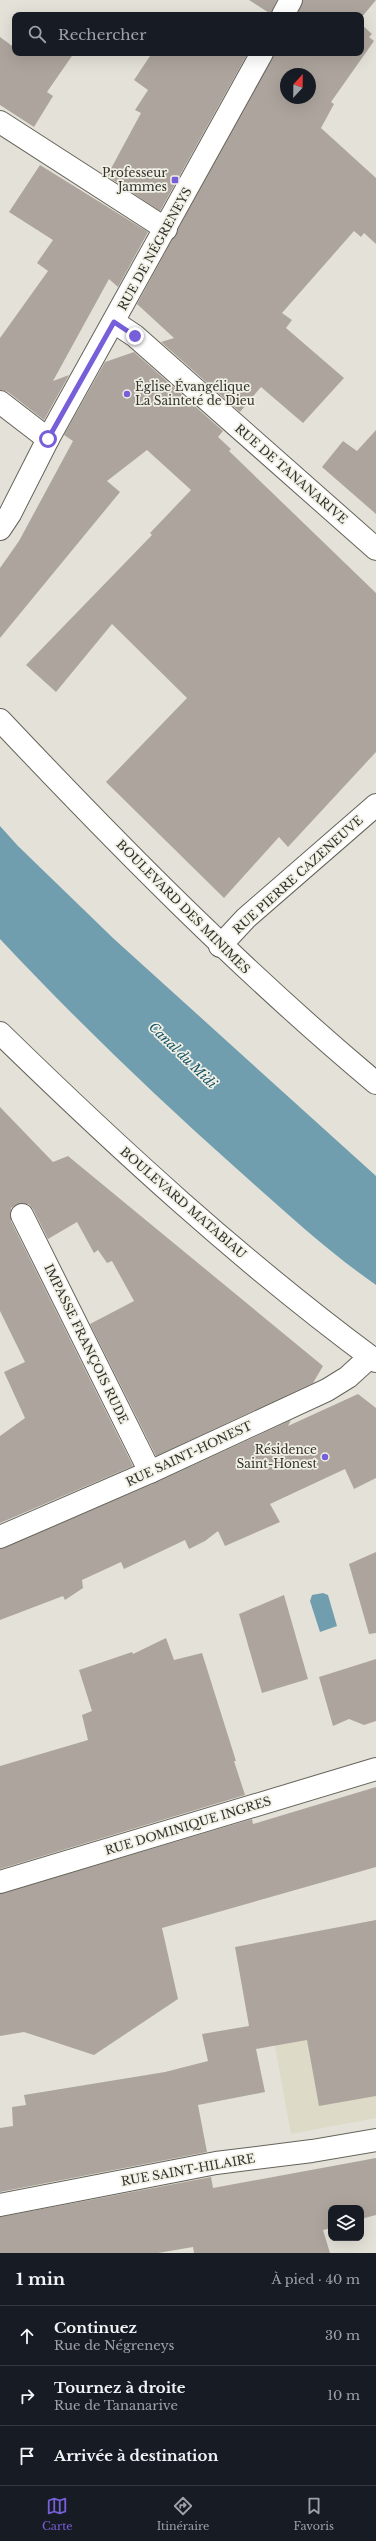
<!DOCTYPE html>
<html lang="fr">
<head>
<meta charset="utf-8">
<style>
	:root { --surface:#171b24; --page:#20242c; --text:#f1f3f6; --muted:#9ea1a6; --line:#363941; --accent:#775fd9 }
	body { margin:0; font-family:"Libre Baskerville",serif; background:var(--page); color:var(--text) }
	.controls { position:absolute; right:12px; bottom:12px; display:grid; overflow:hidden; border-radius:8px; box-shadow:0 4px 16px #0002 }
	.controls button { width:36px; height:36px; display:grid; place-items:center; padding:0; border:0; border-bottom:1px solid var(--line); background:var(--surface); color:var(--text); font:20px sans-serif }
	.compass { position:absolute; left:280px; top:68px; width:36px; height:36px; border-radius:50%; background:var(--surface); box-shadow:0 4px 16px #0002; rotate:22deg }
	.stop { position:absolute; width:12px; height:12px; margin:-9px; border:3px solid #775fd9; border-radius:50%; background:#fff }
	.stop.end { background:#775fd9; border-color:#fff; box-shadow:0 1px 4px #0008 }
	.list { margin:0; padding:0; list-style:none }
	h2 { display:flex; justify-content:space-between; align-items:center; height:52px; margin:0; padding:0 16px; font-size:17px }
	h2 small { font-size:13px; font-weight:400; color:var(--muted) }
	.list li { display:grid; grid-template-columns:26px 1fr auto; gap:12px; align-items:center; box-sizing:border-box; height:60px; padding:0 16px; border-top:1px solid var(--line) }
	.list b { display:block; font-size:15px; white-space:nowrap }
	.list p { margin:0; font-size:13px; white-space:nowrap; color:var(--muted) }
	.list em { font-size:13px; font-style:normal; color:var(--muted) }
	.icon { flex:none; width:22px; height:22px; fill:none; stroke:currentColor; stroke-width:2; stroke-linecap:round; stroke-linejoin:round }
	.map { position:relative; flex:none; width:376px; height:2253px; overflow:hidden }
	.search { position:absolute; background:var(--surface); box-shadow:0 4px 16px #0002; left:12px; right:12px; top:12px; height:44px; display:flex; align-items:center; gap:10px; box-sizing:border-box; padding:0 14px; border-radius:8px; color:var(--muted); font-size:15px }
	.sheet { height:232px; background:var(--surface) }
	nav { display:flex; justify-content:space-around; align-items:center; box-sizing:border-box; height:56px; border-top:1px solid var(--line); background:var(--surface); font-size:11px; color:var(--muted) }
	nav a { display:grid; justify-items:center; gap:2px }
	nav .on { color:var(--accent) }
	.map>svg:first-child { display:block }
	.built { fill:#dddac8 }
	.water { fill:#709eaf }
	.building { fill:#ada59d; fill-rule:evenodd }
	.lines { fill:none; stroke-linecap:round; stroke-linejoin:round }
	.minor-casing { stroke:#65635a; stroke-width:24 }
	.tertiary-casing { stroke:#65635a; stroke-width:24 }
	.primary-casing { stroke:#65635a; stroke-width:24 }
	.minor { stroke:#fff; stroke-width:22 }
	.tertiary { stroke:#fff; stroke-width:22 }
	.primary { stroke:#fff; stroke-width:22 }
	.route { stroke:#775fd9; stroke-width:5 }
	.poi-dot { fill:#775fd9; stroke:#f1f0e5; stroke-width:1.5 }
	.labels { text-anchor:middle; stroke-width:3.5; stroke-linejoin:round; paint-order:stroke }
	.poi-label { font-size:12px; fill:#33322e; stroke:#f1f0e5; text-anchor:end }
	.street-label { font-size:12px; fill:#33322e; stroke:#f1f0e5 }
	.water-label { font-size:13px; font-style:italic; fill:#165467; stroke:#f1f0e5 }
</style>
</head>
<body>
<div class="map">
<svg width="376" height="2253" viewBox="0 0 376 2253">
	<rect width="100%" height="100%" fill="#e4e2d8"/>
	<polygon class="built" points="376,1920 376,2118 291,2134 256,1943"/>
	<g class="water">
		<path d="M0,826L18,846L114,939L376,1176V1285C326,1250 282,1209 237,1169C154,1095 75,1019 0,939Z"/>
		<polygon points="323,1593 328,1595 337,1626 320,1632 310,1601 312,1595"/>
	</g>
	<g class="building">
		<polygon points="249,0 277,0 271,14"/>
		<polygon points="303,0 376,0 361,18 361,15 297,15"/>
		<path d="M361,24L372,34L369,37L374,41L331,102L334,104L321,128L376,178V244L364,233L361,237L354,231L282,313L292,320L286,328L344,378L303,423L261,387L240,412L161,342L174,338L137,304L274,53H361ZM286,74H310V98H286Z"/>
		<polygon points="0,37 15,48 15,53 74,53 47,92 53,96 34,127 0,105"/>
		<polygon points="152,53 248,53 160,211 107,176 141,113 135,110 148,90 134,80"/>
		<polygon points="40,165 148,232 118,287 109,279 53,381 69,375 44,420 8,392 0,390 0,338 48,271 37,263 53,240 9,212"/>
		<polygon points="134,352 223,431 218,437 231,449 229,451 376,593 376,752 288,847 279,837 224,898 106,782 187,698 112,624 56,692 26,665 152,535 150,533 191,490 147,450 107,481 120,492 0,638 0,568 19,541 73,441 64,435 105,362"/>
		<polygon points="376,430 376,514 322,467 343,441 357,451"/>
		<polygon points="0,1107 53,1162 68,1156 323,1366 313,1383 156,1456 90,1324 134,1301 112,1261 107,1263 98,1250 94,1253 77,1222 48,1239 33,1209 29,1204 17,1204 11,1208 11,1221 133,1466 0,1523 0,1436 25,1418 4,1372 25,1362 0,1311"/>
		<polygon points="358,1394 376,1408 376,1478 354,1489 345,1469 270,1504 280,1522 225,1546 218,1531 205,1541 189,1549 185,1540 124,1569 121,1562 82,1580 83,1588 65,1600 63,1596 0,1620 0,1549 155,1483 291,1420 288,1426"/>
		<polygon points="376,1552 376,1633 369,1634 349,1564"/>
		<polygon points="284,1595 308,1679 262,1693 239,1614"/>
		<polygon points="166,1638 174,1660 202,1653 236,1761 234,1761 245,1795 0,1869 0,1766 88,1740 82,1715 92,1711 79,1670 132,1652 133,1654"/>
		<polygon points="376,1659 376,1721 364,1725 349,1719 333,1726 319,1677"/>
		<polygon points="376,1787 376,1867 162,1928 178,1999 94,2055 24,2032 0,2036 0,1894 252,1819 253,1824"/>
		<polygon points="376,1920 376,2096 319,2106 307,2040 256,2049 265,2092 198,2105 207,2152 0,2192 0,2128 13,2126 12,2107 26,2105 24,2095 165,2072 208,2061 202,2034 249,2026 235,1947"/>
		<polygon points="376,2158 376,2215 361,2219 361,2208 331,2208 331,2228 323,2230 330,2253 194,2253 193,2247 158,2253 0,2253 0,2217 211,2177 213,2188"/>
	</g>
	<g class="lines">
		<defs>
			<g id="minor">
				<polyline points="0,122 166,229"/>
				<polyline points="114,322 135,336 376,549"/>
				<polyline points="0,402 48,439"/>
				<polyline points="220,946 246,918 376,805"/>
				<polyline points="22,1215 150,1472"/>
				<polyline points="0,1537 150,1472 327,1390 348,1377 370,1357"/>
				<polyline points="0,1882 376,1769"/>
				<polyline points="0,2205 216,2163 312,2151 376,2140"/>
			</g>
			<g id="tertiary">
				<polyline points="283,15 291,0"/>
				<polyline points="0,529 10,514 48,439 262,53"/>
			</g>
			<g id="primary">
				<path d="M0,720C120,847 242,971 376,1083"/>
				<path d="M0,1033C119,1149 242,1262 376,1361"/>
			</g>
		</defs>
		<use href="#minor" class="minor-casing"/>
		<use href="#tertiary" class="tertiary-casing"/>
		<use href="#primary" class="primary-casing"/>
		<use href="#minor" class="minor"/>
		<use href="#tertiary" class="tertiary"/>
		<use href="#primary" class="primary"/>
	</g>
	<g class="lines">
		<polyline class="route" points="48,439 114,322 135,336"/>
	</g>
	<g class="poi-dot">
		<rect x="171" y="176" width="8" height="8" rx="2"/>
		<circle cx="127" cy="394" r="4"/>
		<circle cx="325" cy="1457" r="4"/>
	</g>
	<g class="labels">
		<g class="poi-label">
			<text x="167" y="177">Professeur<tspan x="167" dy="14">Jammes</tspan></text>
			<text x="135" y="391" text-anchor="start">Église Évangélique<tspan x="135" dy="14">La Sainteté de Dieu</tspan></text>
			<text x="317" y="1454">Résidence<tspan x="317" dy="14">Saint-Honest</tspan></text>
		</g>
		<g class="street-label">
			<text transform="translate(155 249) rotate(-61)" y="4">RUE DE NÉGRENEYS</text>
			<text transform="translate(291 474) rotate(41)" y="4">RUE DE TANANARIVE</text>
			<text transform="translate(298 875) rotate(-42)" y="4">RUE PIERRE CAZENEUVE</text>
			<text transform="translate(183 907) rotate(45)" y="4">BOULEVARD DES MINIMES</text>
			<text transform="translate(183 1203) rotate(41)" y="4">BOULEVARD MATABIAU</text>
			<text transform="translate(86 1344) rotate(64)" y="4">IMPASSE FRANÇOIS RUDE</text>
			<text transform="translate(189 1454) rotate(-25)" y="4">RUE SAINT-HONEST</text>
			<text transform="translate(188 1826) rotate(-17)" y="4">RUE DOMINIQUE INGRES</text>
			<text transform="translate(188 2170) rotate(-10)" y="4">RUE SAINT-HILAIRE</text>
		</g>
		<g class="water-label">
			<text transform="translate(183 1055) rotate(44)" y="5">Canal du Midi</text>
		</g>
	</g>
</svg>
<div class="controls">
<button><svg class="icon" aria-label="layers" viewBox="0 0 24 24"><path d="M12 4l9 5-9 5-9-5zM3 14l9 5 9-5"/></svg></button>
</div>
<svg class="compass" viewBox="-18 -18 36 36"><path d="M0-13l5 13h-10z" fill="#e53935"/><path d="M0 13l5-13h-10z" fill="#9ea1a6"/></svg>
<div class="stop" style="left:48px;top:439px"></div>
<div class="stop end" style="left:135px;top:336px"></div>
<div class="search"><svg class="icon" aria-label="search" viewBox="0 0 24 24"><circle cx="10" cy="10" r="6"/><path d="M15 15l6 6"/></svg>Rechercher</div>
</div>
<section class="sheet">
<h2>1 min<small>À pied · 40 m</small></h2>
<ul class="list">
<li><svg class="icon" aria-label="ahead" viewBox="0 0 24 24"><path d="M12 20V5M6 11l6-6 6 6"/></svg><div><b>Continuez</b><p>Rue de Négreneys</p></div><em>30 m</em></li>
<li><svg class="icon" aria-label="right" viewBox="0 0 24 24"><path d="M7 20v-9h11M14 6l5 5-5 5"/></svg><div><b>Tournez à droite</b><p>Rue de Tananarive</p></div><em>10 m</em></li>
<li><svg class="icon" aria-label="arrive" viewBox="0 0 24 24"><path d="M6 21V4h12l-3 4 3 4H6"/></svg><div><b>Arrivée à destination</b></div></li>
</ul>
</section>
<nav>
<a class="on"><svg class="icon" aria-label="map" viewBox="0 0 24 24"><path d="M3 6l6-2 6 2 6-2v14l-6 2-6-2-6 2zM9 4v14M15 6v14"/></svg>Carte</a>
<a><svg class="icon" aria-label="directions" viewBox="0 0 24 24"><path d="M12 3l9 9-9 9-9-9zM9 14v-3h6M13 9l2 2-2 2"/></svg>Itinéraire</a>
<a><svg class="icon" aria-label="saved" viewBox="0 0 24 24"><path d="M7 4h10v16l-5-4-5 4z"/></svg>Favoris</a>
</nav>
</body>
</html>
